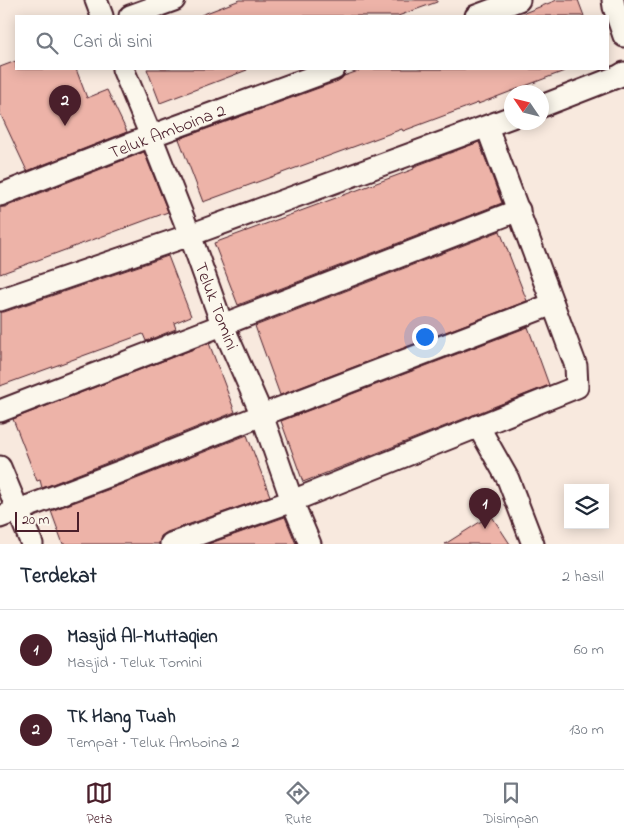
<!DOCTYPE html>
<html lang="id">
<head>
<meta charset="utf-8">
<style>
	:root { --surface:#fff; --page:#f6f6f7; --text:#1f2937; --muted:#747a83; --line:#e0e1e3; --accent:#4a1f2b }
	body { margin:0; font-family:"Indie Flower",sans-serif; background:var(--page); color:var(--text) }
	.controls { position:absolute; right:15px; bottom:15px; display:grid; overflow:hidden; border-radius:0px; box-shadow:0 2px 12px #0003 }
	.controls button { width:45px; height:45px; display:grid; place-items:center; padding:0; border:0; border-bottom:1px solid var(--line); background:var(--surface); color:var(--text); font:25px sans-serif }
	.compass { position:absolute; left:504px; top:85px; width:45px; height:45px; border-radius:50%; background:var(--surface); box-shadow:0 2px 12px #0003; rotate:305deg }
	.scale { position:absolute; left:15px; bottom:12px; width:64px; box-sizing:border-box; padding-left:5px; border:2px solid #4a1f2b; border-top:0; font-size:14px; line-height:18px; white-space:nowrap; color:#4a1f2b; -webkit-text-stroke:4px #fbf7ec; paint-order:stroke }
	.you { position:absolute; left:424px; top:336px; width:18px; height:18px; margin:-12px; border:4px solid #fff; border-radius:50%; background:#1a73e8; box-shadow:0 0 0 8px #1a73e833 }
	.badge { display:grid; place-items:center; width:32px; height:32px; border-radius:50%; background:var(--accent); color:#fff; font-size:16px; font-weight:700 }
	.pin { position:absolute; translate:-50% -41px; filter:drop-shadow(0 1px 2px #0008) }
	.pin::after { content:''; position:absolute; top:26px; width:18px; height:15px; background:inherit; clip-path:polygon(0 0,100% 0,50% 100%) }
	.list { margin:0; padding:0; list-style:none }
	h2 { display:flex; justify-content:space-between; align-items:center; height:65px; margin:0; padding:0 20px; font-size:21px }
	h2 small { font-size:16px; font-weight:400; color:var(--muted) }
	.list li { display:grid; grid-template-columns:32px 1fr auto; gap:15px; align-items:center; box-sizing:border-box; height:80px; padding:0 20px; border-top:1px solid var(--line) }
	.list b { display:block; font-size:19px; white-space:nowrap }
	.list p { margin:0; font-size:16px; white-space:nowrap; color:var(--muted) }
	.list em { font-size:16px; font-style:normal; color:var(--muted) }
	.icon { flex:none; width:28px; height:28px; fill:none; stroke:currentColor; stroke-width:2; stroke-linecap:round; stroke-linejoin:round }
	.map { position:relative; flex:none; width:624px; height:544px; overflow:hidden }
	.search { position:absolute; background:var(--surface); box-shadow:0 2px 12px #0003; left:15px; right:15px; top:15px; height:55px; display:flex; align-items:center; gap:12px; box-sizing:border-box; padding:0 18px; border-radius:0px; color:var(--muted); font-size:19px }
	.sheet { height:225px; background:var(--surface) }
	nav { display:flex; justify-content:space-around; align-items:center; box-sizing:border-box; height:70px; border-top:1px solid var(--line); background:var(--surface); font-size:14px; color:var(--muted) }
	nav a { display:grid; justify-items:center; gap:2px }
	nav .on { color:var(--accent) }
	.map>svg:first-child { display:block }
	.building { fill:#edb3a8; stroke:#4a1f2b }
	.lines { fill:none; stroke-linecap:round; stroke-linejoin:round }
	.minor-casing { stroke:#4a1f2b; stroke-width:25 }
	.minor { stroke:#fbf7ec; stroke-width:21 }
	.labels { text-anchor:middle; stroke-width:4; stroke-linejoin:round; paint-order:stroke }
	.street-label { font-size:18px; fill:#4a1f2b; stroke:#fbf7ec }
</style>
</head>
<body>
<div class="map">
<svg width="624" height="544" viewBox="0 0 624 544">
	<rect width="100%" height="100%" fill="#f8e9de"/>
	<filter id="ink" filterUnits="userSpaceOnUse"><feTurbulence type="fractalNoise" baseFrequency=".02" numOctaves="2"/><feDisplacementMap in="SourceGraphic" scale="10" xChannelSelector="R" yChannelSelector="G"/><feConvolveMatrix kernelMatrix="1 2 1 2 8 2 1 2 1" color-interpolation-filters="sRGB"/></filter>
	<g filter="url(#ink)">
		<g class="building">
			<polygon points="240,0 437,0 437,2 398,16 201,16 201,15"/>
			<polygon points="557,0 578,0 584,16 519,16 519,15"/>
			<polygon points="16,61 16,69 76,69 87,98 107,90 127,132 27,171 0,113 0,67"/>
			<polygon points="147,69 247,69 247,70 160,103"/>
			<polygon points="364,69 567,69 567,70 478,104 478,103 403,131 402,129 203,202 179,139 338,81 344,76"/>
			<polygon points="479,142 502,203 238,305 214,243 398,175 414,169 413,167"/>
			<polygon points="144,152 168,212 0,274 0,207 5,207"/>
			<polygon points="500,231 527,301 280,395 255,326"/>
			<polygon points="168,256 191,316 174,323 176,329 146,341 143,334 0,386 0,312 4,312"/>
			<polygon points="528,327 549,385 362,459 303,482 281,421"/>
			<polygon points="209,343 235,412 122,457 42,488 40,480 37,481 13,419"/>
			<polygon points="247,435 270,496 167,532 161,536 159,544 63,544 51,511 131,481"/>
			<polygon points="491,515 510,544 445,544"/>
			<polygon points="285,517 296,544 208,544"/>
		</g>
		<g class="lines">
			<defs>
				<g id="minor">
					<polyline points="96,0 102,16"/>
					<polyline points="613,0 614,7 624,36"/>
					<polyline points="130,16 174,0"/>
					<polyline points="476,16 519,0"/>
					<polyline points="123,69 151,136 190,235 222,324 262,415 292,501 310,544"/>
					<polyline points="542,106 619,76 624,73"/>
					<polyline points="0,195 151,136 334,69"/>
					<polyline points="0,300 190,235 512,117"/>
					<polyline points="0,411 519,210"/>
					<polyline points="478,426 508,479 533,544"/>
					<polyline points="0,467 32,544"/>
					<polyline points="0,517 127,469 262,415 553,304"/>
					<polyline points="171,544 292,501 577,387 576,366 487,127"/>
				</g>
			</defs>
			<use href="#minor" class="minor-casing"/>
			<use href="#minor" class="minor"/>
		</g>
	</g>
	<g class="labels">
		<g class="street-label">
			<text transform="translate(167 131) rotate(-21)" y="6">Teluk Amboina 2</text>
			<text transform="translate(217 306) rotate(69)" y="6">Teluk Tomini</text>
		</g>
	</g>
</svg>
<div class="controls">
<button><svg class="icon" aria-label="layers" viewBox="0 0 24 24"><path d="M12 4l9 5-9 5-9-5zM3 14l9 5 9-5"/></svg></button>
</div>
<svg class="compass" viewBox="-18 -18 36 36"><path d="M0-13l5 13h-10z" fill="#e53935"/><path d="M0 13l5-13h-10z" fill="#747a83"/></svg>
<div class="scale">20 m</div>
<div class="you"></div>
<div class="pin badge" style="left:485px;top:529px">1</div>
<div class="pin badge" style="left:65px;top:126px">2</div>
<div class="search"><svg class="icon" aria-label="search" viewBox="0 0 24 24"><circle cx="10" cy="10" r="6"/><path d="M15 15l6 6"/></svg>Cari di sini</div>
</div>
<section class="sheet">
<h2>Terdekat<small>2 hasil</small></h2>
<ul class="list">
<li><span class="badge">1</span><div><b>Masjid Al-Muttaqien</b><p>Masjid · Teluk Tomini</p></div><em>60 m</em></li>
<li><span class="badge">2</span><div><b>TK Hang Tuah</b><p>Tempat · Teluk Amboina 2</p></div><em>130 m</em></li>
</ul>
</section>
<nav>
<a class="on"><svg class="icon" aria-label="map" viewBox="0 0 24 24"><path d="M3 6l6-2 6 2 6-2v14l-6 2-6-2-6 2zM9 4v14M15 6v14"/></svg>Peta</a>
<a><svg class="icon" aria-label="directions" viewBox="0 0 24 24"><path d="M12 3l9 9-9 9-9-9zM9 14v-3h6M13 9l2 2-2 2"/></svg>Rute</a>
<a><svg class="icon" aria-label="saved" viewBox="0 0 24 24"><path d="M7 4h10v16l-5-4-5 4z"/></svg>Disimpan</a>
</nav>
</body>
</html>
